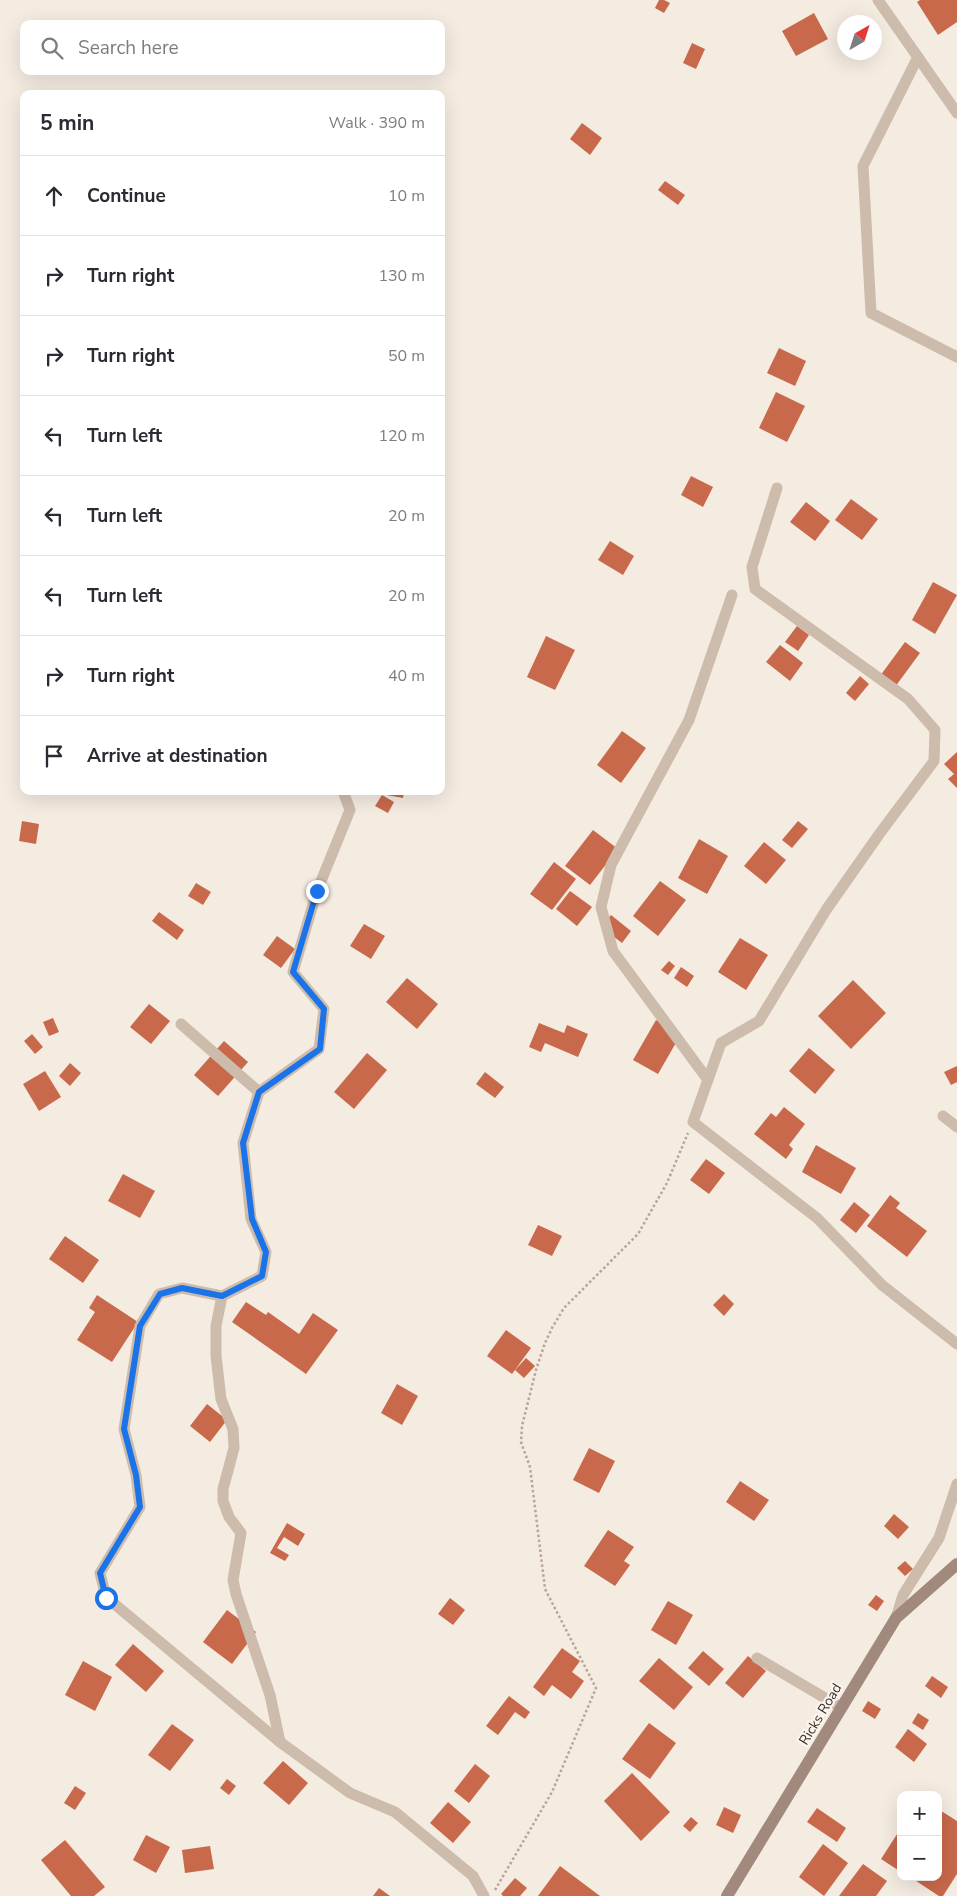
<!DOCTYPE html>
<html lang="en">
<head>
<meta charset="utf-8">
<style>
	:root { --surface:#fff; --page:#f2f2f3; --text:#2b2b33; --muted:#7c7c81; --line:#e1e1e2 }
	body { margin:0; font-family:"Nunito Sans",sans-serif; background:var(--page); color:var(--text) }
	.controls { position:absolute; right:15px; bottom:15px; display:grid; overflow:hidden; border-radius:10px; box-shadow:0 5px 20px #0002 }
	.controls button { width:45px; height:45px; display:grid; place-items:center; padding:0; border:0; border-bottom:1px solid var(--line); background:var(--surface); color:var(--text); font:25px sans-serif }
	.compass { position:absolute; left:837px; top:15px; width:45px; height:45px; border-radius:50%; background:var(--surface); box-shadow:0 5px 20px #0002; rotate:39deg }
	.stop { position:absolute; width:15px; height:15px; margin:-11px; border:4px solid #1a73e8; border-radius:50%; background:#fff }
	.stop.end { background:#1a73e8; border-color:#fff; box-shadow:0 1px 5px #0008 }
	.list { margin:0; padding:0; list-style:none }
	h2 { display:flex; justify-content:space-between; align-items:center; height:65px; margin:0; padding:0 20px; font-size:21px }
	h2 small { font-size:16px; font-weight:400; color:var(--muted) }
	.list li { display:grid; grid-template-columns:32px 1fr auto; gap:15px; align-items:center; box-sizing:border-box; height:80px; padding:0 20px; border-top:1px solid var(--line) }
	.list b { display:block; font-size:19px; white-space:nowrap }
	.list em { font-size:16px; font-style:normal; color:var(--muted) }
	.icon { flex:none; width:28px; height:28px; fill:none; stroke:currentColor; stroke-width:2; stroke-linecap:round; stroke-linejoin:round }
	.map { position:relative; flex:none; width:957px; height:1896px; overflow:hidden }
	.search { position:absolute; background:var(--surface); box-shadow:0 5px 20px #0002; left:20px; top:20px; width:425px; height:55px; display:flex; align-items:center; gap:12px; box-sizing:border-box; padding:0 18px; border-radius:10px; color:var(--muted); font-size:19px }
	.panel { position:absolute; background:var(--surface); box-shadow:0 5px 20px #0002; left:20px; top:90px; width:425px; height:705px; border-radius:10px }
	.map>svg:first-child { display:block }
	.building { fill:#c8694b }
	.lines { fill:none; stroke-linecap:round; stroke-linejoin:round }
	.path { stroke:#b9a596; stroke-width:2.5; stroke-dasharray:2.5 2.5; stroke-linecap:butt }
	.street { stroke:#cdbbac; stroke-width:11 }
	.secondary { stroke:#a18a7d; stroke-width:12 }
	.route { stroke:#1a73e8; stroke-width:6 }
	.labels { text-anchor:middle; stroke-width:4.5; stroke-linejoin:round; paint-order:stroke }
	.street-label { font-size:14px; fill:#3b302b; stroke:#fbf5ee }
</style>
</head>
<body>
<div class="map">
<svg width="957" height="1896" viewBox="0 0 957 1896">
	<rect width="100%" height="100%" fill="#f4ebe1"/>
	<g class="building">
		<polygon points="659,0 664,0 670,3 664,13 655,8"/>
		<polygon points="920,0 957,0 957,22 938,35 917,2"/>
		<polygon points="814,13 828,39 796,56 782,31"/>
		<polygon points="692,43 705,49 696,69 683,63"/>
		<polygon points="582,123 602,138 590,155 570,139"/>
		<polygon points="665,181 685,195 678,205 658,190"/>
		<polygon points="779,348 806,361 795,386 767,373"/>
		<polygon points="776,392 805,406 787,442 759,428"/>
		<polygon points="691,476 713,487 703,507 681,495"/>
		<polygon points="851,499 878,519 862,540 835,520"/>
		<polygon points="806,502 830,521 815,541 790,522"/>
		<polygon points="610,541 634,556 623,575 598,560"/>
		<polygon points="933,582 957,595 935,634 912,620"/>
		<polygon points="797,626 809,635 798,651 785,642"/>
		<polygon points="546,636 575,650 555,690 527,677"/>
		<polygon points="905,642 920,653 895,687 880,676"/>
		<polygon points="780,645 803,663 790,681 766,662"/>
		<polygon points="860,676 869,684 855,701 846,693"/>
		<polygon points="622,731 646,748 621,783 597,765"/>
		<polygon points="957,752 957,788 948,779 954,774 944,764"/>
		<polygon points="382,791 404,791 403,798 381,794"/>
		<polygon points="382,795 394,802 388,813 375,806"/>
		<polygon points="22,821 39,824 36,844 19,841"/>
		<polygon points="798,821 808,829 792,848 782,840"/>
		<polygon points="593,830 618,849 590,885 565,866"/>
		<polygon points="699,839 728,856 707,894 678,878"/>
		<polygon points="764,842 786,860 766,884 744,866"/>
		<polygon points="554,862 576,879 552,910 530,894"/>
		<polygon points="660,881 686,900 658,936 633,916"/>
		<polygon points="196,883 211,892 203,905 188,896"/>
		<polygon points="570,891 592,907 577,926 556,909"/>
		<polygon points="159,912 184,930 177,940 152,921"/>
		<polygon points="611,915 631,931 622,943 601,927"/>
		<polygon points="364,924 385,936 371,959 350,946"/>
		<polygon points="277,936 295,949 281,968 263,955"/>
		<polygon points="740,938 768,955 746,990 718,972"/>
		<polygon points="669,961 675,966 668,975 661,970"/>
		<polygon points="681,967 694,976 687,987 674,978"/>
		<polygon points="407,978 438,1004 417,1029 386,1002"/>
		<polygon points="853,980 886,1013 851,1049 818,1016"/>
		<polygon points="149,1004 170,1021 151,1044 130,1027"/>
		<polygon points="53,1018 59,1032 49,1036 43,1022"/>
		<polygon points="656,1020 681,1034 658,1074 633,1060"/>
		<polygon points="539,1023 564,1033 567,1025 588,1034 578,1057 545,1043 541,1052 529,1047"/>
		<polygon points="32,1034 43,1047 35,1054 24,1041"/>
		<polygon points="224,1041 248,1062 218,1096 194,1075"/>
		<polygon points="809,1048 835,1070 815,1094 789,1071"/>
		<polygon points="367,1053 387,1070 354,1109 334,1092"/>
		<polygon points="70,1063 81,1073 70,1086 59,1076"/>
		<polygon points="957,1066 957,1082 951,1085 944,1072"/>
		<polygon points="45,1071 61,1097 39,1111 23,1084"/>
		<polygon points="485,1072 504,1087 495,1098 476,1084"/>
		<polygon points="784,1107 805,1124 789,1145 793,1149 786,1159 754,1134 771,1113 776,1117"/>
		<polygon points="816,1145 856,1168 841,1194 802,1172"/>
		<polygon points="706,1159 725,1173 709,1194 690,1180"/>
		<polygon points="123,1174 155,1191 140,1218 108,1201"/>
		<polygon points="890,1195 900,1203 896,1208 927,1231 907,1257 867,1226"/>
		<polygon points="854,1202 870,1215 856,1233 840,1220"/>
		<polygon points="538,1225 562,1236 552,1256 528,1245"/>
		<polygon points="65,1236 99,1260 83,1283 49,1259"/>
		<polygon points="724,1294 734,1304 724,1316 713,1305"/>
		<polygon points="97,1295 138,1322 112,1362 77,1340 95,1312 89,1308"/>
		<polygon points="246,1302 266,1315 268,1312 299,1334 313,1313 338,1330 306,1374 232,1322"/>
		<polygon points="506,1330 531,1348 512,1374 487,1356"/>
		<polygon points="526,1358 535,1366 524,1378 515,1370"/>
		<polygon points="397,1384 418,1396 402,1425 381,1413"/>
		<polygon points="207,1404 227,1420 210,1442 190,1426"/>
		<polygon points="589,1448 615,1461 599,1493 573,1480"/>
		<polygon points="740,1481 769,1500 754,1521 726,1502"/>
		<polygon points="894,1514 909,1527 898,1539 884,1526"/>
		<polygon points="287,1523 305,1534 298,1546 284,1537 277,1548 289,1555 285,1561 270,1553"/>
		<polygon points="608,1530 634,1547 624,1561 630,1565 615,1586 584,1566"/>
		<polygon points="905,1561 913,1569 905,1576 897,1568"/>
		<polygon points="876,1595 884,1601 877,1611 868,1605"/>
		<polygon points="450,1598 465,1610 453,1625 438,1614"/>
		<polygon points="668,1601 693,1615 676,1645 651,1630"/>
		<polygon points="227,1610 256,1632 232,1664 203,1642"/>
		<polygon points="133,1644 164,1671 146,1692 115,1665"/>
		<polygon points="562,1648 580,1661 572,1672 584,1681 571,1699 552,1685 544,1696 533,1687"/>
		<polygon points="703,1651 724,1669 709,1686 688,1668"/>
		<polygon points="748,1656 766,1671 743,1698 725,1683"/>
		<polygon points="659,1658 693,1687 674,1710 639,1681"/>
		<polygon points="83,1661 112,1677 95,1711 65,1695"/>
		<polygon points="932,1676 948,1687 941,1698 925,1686"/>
		<polygon points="509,1696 530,1712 525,1719 515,1712 498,1735 486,1726"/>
		<polygon points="868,1701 881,1709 875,1719 862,1711"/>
		<polygon points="918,1713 929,1720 923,1730 912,1723"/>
		<polygon points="649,1723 676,1743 650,1779 622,1759"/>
		<polygon points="172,1724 194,1740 170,1771 148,1755"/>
		<polygon points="908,1729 927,1744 914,1762 895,1747"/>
		<polygon points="283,1761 308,1783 289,1805 263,1783"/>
		<polygon points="475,1764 490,1776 469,1803 454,1791"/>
		<polygon points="632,1773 670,1812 641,1841 604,1801"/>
		<polygon points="227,1779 236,1786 229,1795 220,1788"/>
		<polygon points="75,1786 86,1793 75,1810 64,1803"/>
		<polygon points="448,1802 471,1822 453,1843 430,1823"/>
		<polygon points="724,1807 741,1815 733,1833 716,1825"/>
		<polygon points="817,1808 846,1828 837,1842 807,1822"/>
		<polygon points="938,1809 957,1821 957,1874 943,1896 939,1896 910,1877 938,1877"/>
		<polygon points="691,1817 698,1823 690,1832 683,1826"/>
		<polygon points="901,1828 901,1872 881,1859"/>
		<polygon points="146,1835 170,1847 156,1873 133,1860"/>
		<polygon points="65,1840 105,1887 94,1896 71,1896 41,1860"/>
		<polygon points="823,1844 848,1863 824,1896 799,1877"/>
		<polygon points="210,1846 214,1869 185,1873 182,1850"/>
		<polygon points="863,1864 887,1881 876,1896 839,1896"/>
		<polygon points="560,1866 600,1896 538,1896"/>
		<polygon points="515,1878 527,1888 520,1896 503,1896 501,1894"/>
		<polygon points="379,1888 390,1896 373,1896"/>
	</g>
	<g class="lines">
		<polyline class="path" points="495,1890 552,1792 596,1688 545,1589 530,1467 521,1442 522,1426 536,1370 545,1343 552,1328 564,1308 638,1234 667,1183 688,1133"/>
		<g class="street">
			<polyline points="878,0 957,113"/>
			<polyline points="918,57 863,166 871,313 957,357"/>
			<polyline points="777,488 752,567 755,589 908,699 935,730 934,761 880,833 826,910 759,1021 721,1043 693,1122 817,1218 882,1285 957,1344"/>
			<polyline points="343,791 350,810 317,891 293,972 324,1009 319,1049 259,1092 243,1143 251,1219 266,1252 262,1276 222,1296 182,1288 159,1294 140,1326 124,1429 136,1475 140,1507 100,1573 106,1597 280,1742 350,1793 395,1812 473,1876 484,1896"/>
			<polyline points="181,1024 259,1092"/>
			<polyline points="708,1080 613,951 601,907 611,865 689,720 732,595"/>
			<polyline points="943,1116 957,1127"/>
			<polyline points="222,1296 216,1326 216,1356 221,1399 233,1429 234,1448 223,1489 223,1501 229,1517 241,1533 233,1580 236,1594 270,1695 280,1742"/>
			<polyline points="896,1618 903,1595 939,1538 957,1484"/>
			<polyline points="757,1658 842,1708"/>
		</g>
		<polyline class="secondary" points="727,1896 896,1618 957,1564"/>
	</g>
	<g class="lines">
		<polyline class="route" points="106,1598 100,1573 140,1507 136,1475 124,1429 140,1326 160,1294 182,1288 222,1296 262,1276 266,1252 252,1219 243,1143 259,1092 320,1049 324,1009 293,972 317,891"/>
	</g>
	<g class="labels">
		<g class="street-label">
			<text transform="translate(820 1714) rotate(-59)" y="5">Ricks Road</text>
		</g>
	</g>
</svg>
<div class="controls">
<button>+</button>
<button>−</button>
</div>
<svg class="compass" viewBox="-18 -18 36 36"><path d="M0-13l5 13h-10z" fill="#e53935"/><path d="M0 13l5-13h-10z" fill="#7c7c81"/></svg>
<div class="stop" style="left:106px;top:1598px"></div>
<div class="stop end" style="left:317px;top:891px"></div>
<div class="search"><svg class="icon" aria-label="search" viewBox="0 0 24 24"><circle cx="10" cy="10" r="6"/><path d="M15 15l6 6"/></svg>Search here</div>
<section class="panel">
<h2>5 min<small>Walk · 390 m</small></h2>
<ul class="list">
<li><svg class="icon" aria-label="ahead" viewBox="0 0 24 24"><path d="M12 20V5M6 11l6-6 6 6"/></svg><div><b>Continue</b></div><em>10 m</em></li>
<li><svg class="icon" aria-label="right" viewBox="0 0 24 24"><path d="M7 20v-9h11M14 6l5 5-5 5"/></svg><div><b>Turn right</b></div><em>130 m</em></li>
<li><svg class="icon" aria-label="right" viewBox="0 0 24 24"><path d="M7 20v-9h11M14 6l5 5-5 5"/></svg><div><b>Turn right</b></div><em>50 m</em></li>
<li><svg class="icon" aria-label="left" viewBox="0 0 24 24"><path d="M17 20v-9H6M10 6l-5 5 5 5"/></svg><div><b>Turn left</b></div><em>120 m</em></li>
<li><svg class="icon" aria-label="left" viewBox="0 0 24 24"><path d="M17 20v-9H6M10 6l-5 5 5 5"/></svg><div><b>Turn left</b></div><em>20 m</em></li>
<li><svg class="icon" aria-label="left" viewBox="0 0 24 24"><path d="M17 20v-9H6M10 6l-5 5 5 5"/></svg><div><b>Turn left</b></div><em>20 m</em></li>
<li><svg class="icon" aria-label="right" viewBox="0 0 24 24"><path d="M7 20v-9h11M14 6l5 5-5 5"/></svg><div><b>Turn right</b></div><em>40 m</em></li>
<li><svg class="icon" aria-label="arrive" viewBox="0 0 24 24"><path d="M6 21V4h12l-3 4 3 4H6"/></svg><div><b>Arrive at destination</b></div></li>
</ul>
</section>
</div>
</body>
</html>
